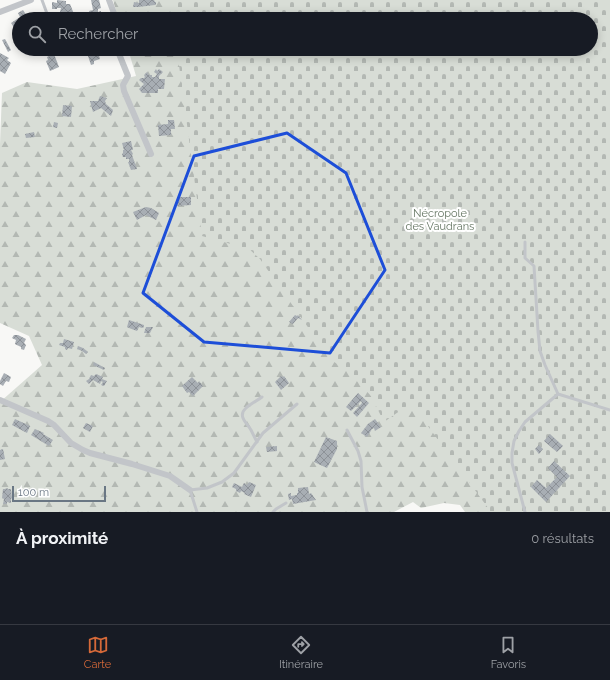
<!DOCTYPE html>
<html lang="fr">
<head>
<meta charset="utf-8">
<style>
	:root { --surface:#171b24; --page:#20242c; --text:#f1f3f6; --muted:#9ea1a6; --line:#363941; --accent:#d56939 }
	body { margin:0; font-family:Raleway,sans-serif; background:var(--page); color:var(--text) }
	.scale { position:absolute; left:12px; bottom:10px; width:94px; box-sizing:border-box; padding-left:4px; border:2px solid #6a7784; border-top:0; font-size:11px; line-height:14px; white-space:nowrap; color:#6a7784; -webkit-text-stroke:3px #fff; paint-order:stroke }
	.list { margin:0; padding:0; list-style:none }
	h2 { display:flex; justify-content:space-between; align-items:center; height:52px; margin:0; padding:0 16px; font-size:17px }
	h2 small { font-size:13px; font-weight:400; color:var(--muted) }
	.icon { flex:none; width:22px; height:22px; fill:none; stroke:currentColor; stroke-width:2; stroke-linecap:round; stroke-linejoin:round }
	.map { position:relative; flex:none; width:610px; height:512px; overflow:hidden }
	.search { position:absolute; background:var(--surface); box-shadow:0 2px 10px #0003; left:12px; right:12px; top:12px; height:44px; display:flex; align-items:center; gap:10px; box-sizing:border-box; padding:0 14px; border-radius:22px; color:var(--muted); font-size:15px }
	.sheet { height:112px; background:var(--surface) }
	nav { display:flex; justify-content:space-around; align-items:center; box-sizing:border-box; height:56px; border-top:1px solid var(--line); background:var(--surface); font-size:11px; color:var(--muted) }
	nav a { display:grid; justify-items:center; gap:2px }
	nav .on { color:var(--accent) }
	.map>svg:first-child { display:block }
	.forest { fill:url(#forest-firs) }
	.cemetery { fill:url(#cemetery-stones) }
	.building { fill:url(#building-cross-hatch) }
	.lines { fill:none; stroke-linecap:round; stroke-linejoin:round }
	.service { stroke:#c2c5c9; stroke-width:3 }
	.minor { stroke:#c2c5c9; stroke-width:6 }
	.marked { fill:none; stroke:#1d4ed8; stroke-width:3; stroke-linejoin:round }
	.labels { text-anchor:middle; stroke-width:4; stroke-linejoin:round; paint-order:stroke }
	.park-label { font-size:11px; fill:#667764; stroke:#fff }
</style>
</head>
<body>
<div class="map">
<svg width="610" height="512" viewBox="0 0 610 512">
	<defs>
		<pattern id="forest-firs" width="22" height="20" patternUnits="userSpaceOnUse"><rect width="22" height="20" fill="#d8ddd6"/><path d="M5 1l3.5 6h-7zM16 11l3.5 6h-7z" fill="#b3b8b3"/></pattern>
		<pattern id="cemetery-stones" width="16" height="16" patternUnits="userSpaceOnUse"><rect width="16" height="16" fill="#d8ddd6"/><path d="M2 7V4a2 2 0 0 1 4 0v3zM10 15v-3a2 2 0 0 1 4 0v3z" fill="#b3b8b3"/></pattern>
		<pattern id="building-cross-hatch" width="8" height="8" patternUnits="userSpaceOnUse"><rect width="8" height="8" fill="#a8aeb4"/><path d="M0 0l8 8M0 8l8-8" fill="none" stroke="#8d9298"/></pattern>
	</defs>
	<rect width="100%" height="100%" fill="#f8f8f6"/>
	<g class="forest">
		<polygon points="113,0 295,0 287,19 118,19"/>
		<polygon points="128,49 284,49 495,512 465,512 460,505 444,503 421,508 413,502 394,512 0,512 0,402 42,365 29,336 0,323 0,144 2,93 27,82 77,89 136,76"/>
	</g>
	<polygon class="cemetery" points="175,0 610,0 610,512 491,512 411,403 384,422 371,396 347,370 331,360 260,259 249,249 202,236 179,65 179,49 591,49 591,19 177,19"/>
	<g class="building">
		<polygon points="57,0 66,1 66,4 70,4 74,14 75,14 76,16 69,19 69,12 60,12 61,8 57,8 57,9 52,9 52,2 57,3"/>
		<polygon points="91,0 99,0 101,8 98,9 98,12 101,11 101,14 100,14 102,19 93,19 92,14 90,14 89,11 93,10"/>
		<polygon points="139,0 154,0 155,2 156,2 156,4 155,5 138,7 133,7 134,2 139,3"/>
		<polygon points="23,10 29,19 19,19 19,35 11,23 20,17 18,13"/>
		<polygon points="569,15 574,17 576,19 560,19 563,17"/>
		<polygon points="5,39 11,50 8,52 2,40"/>
		<polygon points="97,49 100,59 94,61 94,64 91,65 87,53"/>
		<polygon points="0,53 9,58 7,60 11,63 5,74 0,71"/>
		<polygon points="54,54 59,67 50,71 46,61 48,60 47,57"/>
		<polygon points="156,69 157,71 159,69 163,72 159,76 159,79 165,79 164,89 158,89 158,93 142,93 139,89 144,84 139,80 141,78 144,78 145,77 144,75 147,72 149,75 152,75 152,77 155,77 157,74 154,72"/>
		<polygon points="100,96 107,98 105,101 106,104 113,110 111,116 101,108 93,112 90,101 98,101"/>
		<polygon points="63,105 72,106 71,117 62,116"/>
		<polygon points="168,120 174,120 175,129 171,129 171,135 159,136 158,125 168,124"/>
		<polygon points="54,122 58,123 57,128 53,127"/>
		<polygon points="34,132 35,137 26,138 25,134"/>
		<polygon points="131,141 133,150 131,150 133,154 132,155 137,169 131,170 128,162 129,162 129,159 126,159 126,157 123,157 122,154 123,153 123,150 124,150 122,143"/>
		<polygon points="177,197 191,197 191,205 177,206"/>
		<polygon points="146,207 151,208 159,213 156,220 146,215 137,220 133,212"/>
		<polygon points="295,315 297,316 298,315 302,320 298,318 293,324 289,322"/>
		<polygon points="129,320 144,325 144,327 142,328 139,327 137,331 129,328 127,327"/>
		<polygon points="146,327 153,327 150,333 144,333"/>
		<polygon points="14,335 18,335 26,339 24,343 26,345 24,350 21,349 21,347 15,344 16,340 12,338"/>
		<polygon points="64,339 74,342 72,349 68,348 67,350 65,349 65,347 59,345 60,343 63,343"/>
		<polygon points="78,346 83,348 88,352 86,354 82,351 77,349"/>
		<polygon points="94,362 105,368 104,370 93,365"/>
		<polygon points="4,373 11,377 9,382 6,381 3,386 0,384 0,381"/>
		<polygon points="96,374 103,377 102,379 107,381 104,386 101,385 103,382 101,381 100,384 93,380 89,384 86,381 89,379 91,375 94,376"/>
		<polygon points="281,376 283,377 284,376 289,383 281,390 275,382"/>
		<polygon points="192,377 198,383 199,381 203,386 193,396 189,392 187,393 182,386"/>
		<polygon points="358,393 369,403 357,417 353,413 362,403 361,401 351,411 346,407"/>
		<polygon points="15,419 30,426 27,433 12,425"/>
		<polygon points="375,419 381,427 375,431 374,428 372,429 367,437 361,433 368,424"/>
		<polygon points="86,423 93,426 90,432 83,428"/>
		<polygon points="35,429 44,433 43,434 53,440 49,446 31,435"/>
		<polygon points="550,434 563,446 557,452 544,441"/>
		<polygon points="326,437 337,441 337,449 327,468 314,462"/>
		<polygon points="539,445 543,449 539,454 535,449"/>
		<polygon points="277,446 277,451 267,452 266,447"/>
		<polygon points="3,449 5,459 0,460 0,450"/>
		<polygon points="554,461 570,476 546,502 531,487 537,480 546,488 557,477 548,468"/>
		<polygon points="249,482 256,485 251,497 244,494 245,493 241,491 240,493 236,491 236,489 232,487 234,483 242,487 244,483 247,485"/>
		<polygon points="308,487 309,494 311,493 316,500 293,504 292,499 289,500 288,494 291,493 291,496 297,495 297,493 298,493 298,488"/>
		<polygon points="7,488 8,489 11,489 12,498 11,499 11,503 7,502 7,504 3,504 4,499 2,498 3,489 5,489"/>
	</g>
	<g class="lines">
		<g class="service">
			<polyline points="42,0 49,19"/>
			<polyline points="525,242 525,258 534,266 538,331 540,351 545,365 558,394 525,422 519,431 514,441 512,453 512,463 525,512"/>
			<polyline points="558,394 610,410"/>
			<polyline points="347,430 358,451 361,461 362,487 367,512"/>
			<path d="M257,442C255,438 253,434 251,430C247,423 237,416 246,408C251,403 257,401 262,397"/>
			<polyline points="197,512 190,490 207,488 222,482 234,473 263,433 297,404"/>
			<polyline points="273,512 276,509 286,503"/>
		</g>
		<g class="minor">
			<polyline points="109,0 115,16 114,19"/>
			<polyline points="0,12 31,0"/>
			<polyline points="117,49 128,76 123,85 124,91 151,154"/>
			<polyline points="0,400 48,421 54,425 71,443 83,450 90,453 132,464 170,476 190,490"/>
		</g>
	</g>
	<path class="marked" d="M287,133L346,173L385,270L330,353L204,342L143,293L194,156Z"/>
	<g class="labels">
		<g class="park-label">
			<text x="440" y="217">Nécropole<tspan x="440" dy="13">des Vaudrans</tspan></text>
		</g>
	</g>
</svg>
<div class="scale">100 m</div>
<div class="search"><svg class="icon" aria-label="search" viewBox="0 0 24 24"><circle cx="10" cy="10" r="6"/><path d="M15 15l6 6"/></svg>Rechercher</div>
</div>
<section class="sheet">
<h2>À proximité<small>0 résultats</small></h2>
<ul class="list">
</ul>
</section>
<nav>
<a class="on"><svg class="icon" aria-label="map" viewBox="0 0 24 24"><path d="M3 6l6-2 6 2 6-2v14l-6 2-6-2-6 2zM9 4v14M15 6v14"/></svg>Carte</a>
<a><svg class="icon" aria-label="directions" viewBox="0 0 24 24"><path d="M12 3l9 9-9 9-9-9zM9 14v-3h6M13 9l2 2-2 2"/></svg>Itinéraire</a>
<a><svg class="icon" aria-label="saved" viewBox="0 0 24 24"><path d="M7 4h10v16l-5-4-5 4z"/></svg>Favoris</a>
</nav>
</body>
</html>
